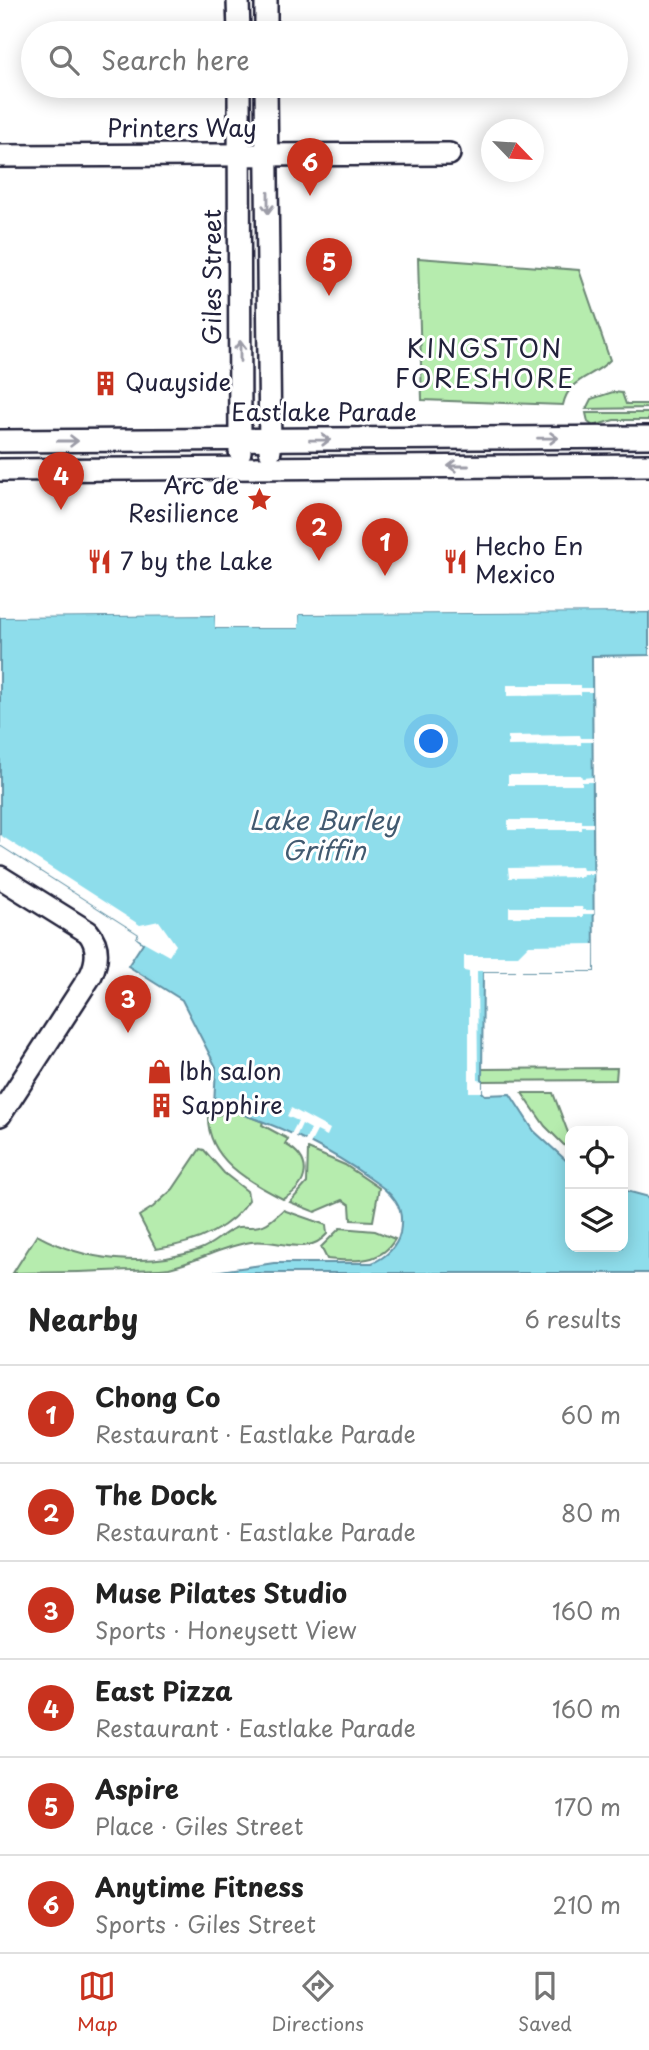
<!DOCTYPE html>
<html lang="en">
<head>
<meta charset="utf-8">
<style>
	:root { --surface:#fff; --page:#f6f6f6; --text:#222; --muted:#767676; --line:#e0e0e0; --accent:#c8321e }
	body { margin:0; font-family:"Playpen Sans",sans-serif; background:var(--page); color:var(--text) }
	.controls { position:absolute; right:21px; bottom:21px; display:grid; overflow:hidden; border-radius:14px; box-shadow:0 4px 18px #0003 }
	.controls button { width:63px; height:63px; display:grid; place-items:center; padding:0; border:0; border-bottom:2px solid var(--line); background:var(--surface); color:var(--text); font:35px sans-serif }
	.compass { position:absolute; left:481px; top:119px; width:63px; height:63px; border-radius:50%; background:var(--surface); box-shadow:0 4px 18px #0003; rotate:115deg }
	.you { position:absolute; left:432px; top:742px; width:24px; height:24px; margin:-18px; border:5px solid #fff; border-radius:50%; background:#1a73e8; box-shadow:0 0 0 10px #1a73e833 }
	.badge { display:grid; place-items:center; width:46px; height:46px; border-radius:50%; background:var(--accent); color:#fff; font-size:23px; font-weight:700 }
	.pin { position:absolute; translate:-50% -58px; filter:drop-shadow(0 2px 4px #0008) }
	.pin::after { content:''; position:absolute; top:37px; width:24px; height:21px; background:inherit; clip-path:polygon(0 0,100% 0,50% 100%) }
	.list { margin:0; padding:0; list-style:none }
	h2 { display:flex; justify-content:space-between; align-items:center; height:91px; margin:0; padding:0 28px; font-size:30px }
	h2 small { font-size:23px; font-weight:400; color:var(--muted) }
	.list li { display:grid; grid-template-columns:46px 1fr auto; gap:21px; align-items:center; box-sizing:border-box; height:98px; padding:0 28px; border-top:2px solid var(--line) }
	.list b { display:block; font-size:26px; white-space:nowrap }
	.list p { margin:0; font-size:23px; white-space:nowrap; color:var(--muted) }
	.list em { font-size:23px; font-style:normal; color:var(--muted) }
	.icon { flex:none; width:38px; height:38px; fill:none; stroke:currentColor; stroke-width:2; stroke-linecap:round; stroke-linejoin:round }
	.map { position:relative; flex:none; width:649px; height:1273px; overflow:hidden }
	.search { position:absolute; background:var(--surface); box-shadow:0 4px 18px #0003; left:21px; right:21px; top:21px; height:77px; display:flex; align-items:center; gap:18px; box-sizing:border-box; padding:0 24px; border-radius:38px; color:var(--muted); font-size:26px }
	.sheet { height:679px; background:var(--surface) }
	nav { display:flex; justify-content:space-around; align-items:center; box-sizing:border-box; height:98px; border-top:2px solid var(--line); background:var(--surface); font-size:19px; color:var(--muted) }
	nav a { display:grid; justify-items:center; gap:4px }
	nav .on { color:var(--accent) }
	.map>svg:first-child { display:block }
	.green { fill:#b6ecae; stroke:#6c8774; stroke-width:2 }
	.water { fill:#8eddeb; stroke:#6392a5; stroke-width:2 }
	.pier { fill:#fff }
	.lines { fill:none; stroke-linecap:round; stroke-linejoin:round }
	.minor-casing { stroke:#22223b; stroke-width:26 }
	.minor { stroke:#fff; stroke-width:21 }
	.oneway { stroke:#9c9ca7 }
	.labels { text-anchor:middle; stroke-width:6; stroke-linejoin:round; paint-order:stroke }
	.street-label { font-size:24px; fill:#22223b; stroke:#fff }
	.poi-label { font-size:24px; fill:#22223b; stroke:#fff; text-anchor:start }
	.neighbourhood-label { font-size:26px; letter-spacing:2px; fill:#22223b; stroke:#fff }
	.water-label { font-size:26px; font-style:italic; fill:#425a70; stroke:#fff }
</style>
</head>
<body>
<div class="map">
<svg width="649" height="1273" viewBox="0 0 649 1273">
	<rect width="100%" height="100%" fill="#fff"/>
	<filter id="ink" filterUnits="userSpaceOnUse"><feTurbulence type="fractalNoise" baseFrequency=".0143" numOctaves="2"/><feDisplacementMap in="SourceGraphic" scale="14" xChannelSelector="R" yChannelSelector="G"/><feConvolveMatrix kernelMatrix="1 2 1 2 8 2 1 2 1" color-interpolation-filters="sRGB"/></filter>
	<g filter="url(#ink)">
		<g class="green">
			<path d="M418,258L579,270L610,360C593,378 569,377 563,405L422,400Z"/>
			<polygon points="613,392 622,393 626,404 649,404 649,408 586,409 591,399"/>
			<polygon points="586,413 649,413 649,420 614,420 593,426 588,422"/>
			<polygon points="617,1068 616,1080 482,1081 482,1069"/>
			<polygon points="522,1093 553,1093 570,1138 570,1151 545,1126"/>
			<path d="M232,1110L263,1122L262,1125L288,1139L285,1144C314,1160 309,1185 283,1199C249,1182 207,1159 208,1116L230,1113Z"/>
			<path d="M200,1149L204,1150L224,1173L247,1191L249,1200C228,1232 192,1244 156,1249L139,1216L153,1207L173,1189Z"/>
			<polygon points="308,1149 345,1165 379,1188 373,1221 351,1220 350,1205 343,1200 315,1212 290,1202 307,1183"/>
			<path d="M283,1210L326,1225L327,1234C306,1258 278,1238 251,1242C222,1246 197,1262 169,1268C157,1270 144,1269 131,1270C92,1272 52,1273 13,1273L37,1235C84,1261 147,1268 198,1250C213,1245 222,1234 235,1228C239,1226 247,1227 251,1227C266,1227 272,1220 283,1210Z"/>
			<path d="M340,1228L375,1231L395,1239C380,1265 353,1261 327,1259L321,1247Z"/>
		</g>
		<path class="water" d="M649,612V655L592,656L594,971H483L482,1081V1092L485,1095L510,1094L534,1131L570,1164V1247H623V1190L649,1197V1273H207L274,1263H372C385,1258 397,1247 400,1233C402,1222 402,1211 396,1202C389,1191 378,1184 368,1177C322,1144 268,1121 214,1105L216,1067L182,1000L128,966L143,943L137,938L139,934L0,845V617L215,615L216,628H298L299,614Z"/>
		<g class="pier">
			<polygon points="649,609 649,612 299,614 299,628 215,628 215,615 0,617 0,613 215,612 219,614 219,625 295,624 295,613 299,611"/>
			<polygon points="507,685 581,685 581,688 592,688 592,692 581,692 581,695 507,696"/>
			<polygon points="580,735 581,738 593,738 593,742 581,742 581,745 508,746 508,736"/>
			<polygon points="508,775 581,775 582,778 593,777 593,782 582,782 582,785 508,785"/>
			<polygon points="508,820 582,820 582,823 593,823 593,827 582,827 582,830 508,830"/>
			<polygon points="0,835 140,925 159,921 176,945 169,956 137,938 139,934 0,845"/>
			<polygon points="582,867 583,870 593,870 594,874 583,874 582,877 509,878 508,868"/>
			<polygon points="509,907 582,907 583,910 594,910 594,914 583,914 583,917 509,917"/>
			<polygon points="594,944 594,971 477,971 478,1080 482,1081 482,1092 469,1092 469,972 464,971 464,956 518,956 529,945"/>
			<polygon points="291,1108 330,1129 327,1136 317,1131 309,1146 308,1145 304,1143 311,1129 302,1124 295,1139 290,1136 298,1121 287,1116"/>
		</g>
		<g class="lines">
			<defs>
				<g id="minor">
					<polyline points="238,0 239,33"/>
					<polyline points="266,0 266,33"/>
					<polyline points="239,86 240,452"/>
					<polyline points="266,86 270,451"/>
					<polyline points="0,156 449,154"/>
					<polyline points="0,441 649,437"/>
					<polyline points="0,470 649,465"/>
					<path d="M0,877L88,932C99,945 98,960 91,975L0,1115"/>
				</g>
			</defs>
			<use href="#minor" class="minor-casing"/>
			<use href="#minor" class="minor"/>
		</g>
		<defs><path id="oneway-shaft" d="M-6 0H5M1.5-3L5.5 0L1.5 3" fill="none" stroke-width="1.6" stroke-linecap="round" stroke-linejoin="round" transform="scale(1.75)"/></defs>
		<g class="oneway">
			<use href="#oneway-shaft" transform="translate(268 203) rotate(90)"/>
			<use href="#oneway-shaft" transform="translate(240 351) rotate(-90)"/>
			<use href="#oneway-shaft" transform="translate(548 438) rotate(-1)"/>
			<use href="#oneway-shaft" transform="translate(320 440) rotate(-1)"/>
			<use href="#oneway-shaft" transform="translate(68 441)"/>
			<use href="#oneway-shaft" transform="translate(458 466) rotate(180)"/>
		</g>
	</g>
	<defs>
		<symbol id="building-bare" viewBox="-9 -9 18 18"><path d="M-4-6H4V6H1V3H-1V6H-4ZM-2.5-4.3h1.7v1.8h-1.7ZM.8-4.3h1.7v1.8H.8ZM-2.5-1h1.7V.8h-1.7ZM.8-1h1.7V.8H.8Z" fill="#c8321e" stroke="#fff" stroke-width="2.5" paint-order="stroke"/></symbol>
		<symbol id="sight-bare" viewBox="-9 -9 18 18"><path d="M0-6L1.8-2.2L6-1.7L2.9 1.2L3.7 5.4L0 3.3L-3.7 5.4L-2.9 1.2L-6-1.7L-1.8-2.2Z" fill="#c8321e" stroke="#fff" stroke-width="2.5" paint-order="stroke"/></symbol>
		<symbol id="restaurant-bare" viewBox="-9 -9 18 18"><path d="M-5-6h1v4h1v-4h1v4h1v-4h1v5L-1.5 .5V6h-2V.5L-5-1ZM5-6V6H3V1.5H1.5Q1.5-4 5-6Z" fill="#c8321e" stroke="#fff" stroke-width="2.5" paint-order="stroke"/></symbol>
		<symbol id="shop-bare" viewBox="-9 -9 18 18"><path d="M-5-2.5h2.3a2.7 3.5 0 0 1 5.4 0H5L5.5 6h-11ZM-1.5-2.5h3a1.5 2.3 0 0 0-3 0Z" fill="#c8321e" stroke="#fff" stroke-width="2.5" paint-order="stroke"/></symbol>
	</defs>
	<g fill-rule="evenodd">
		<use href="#building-bare" x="88" y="366" width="35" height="35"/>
		<use href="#sight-bare" x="242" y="482" width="35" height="35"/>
		<use href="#restaurant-bare" x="438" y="544" width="35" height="35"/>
		<use href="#restaurant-bare" x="82" y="544" width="35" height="35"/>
		<use href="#shop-bare" x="142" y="1054" width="35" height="35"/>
		<use href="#building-bare" x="144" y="1088" width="35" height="35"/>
	</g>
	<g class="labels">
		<g class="street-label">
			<text x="182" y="137">Printers Way</text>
			<text transform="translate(213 277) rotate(-90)" y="8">Giles Street</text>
			<text x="324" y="421">Eastlake Parade</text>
		</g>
		<g class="poi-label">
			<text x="125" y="391">Quayside</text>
			<text x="239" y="494" text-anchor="end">Arc de<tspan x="239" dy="28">Resilience</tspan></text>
			<text x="475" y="555">Hecho En<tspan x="475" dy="28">Mexico</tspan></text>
			<text x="120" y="570">7 by the Lake</text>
			<text x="179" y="1080">lbh salon</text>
			<text x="181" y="1114">Sapphire</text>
		</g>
		<g class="neighbourhood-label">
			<text x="485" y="358">KINGSTON<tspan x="485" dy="30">FORESHORE</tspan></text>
		</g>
		<g class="water-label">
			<text x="324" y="830">Lake Burley<tspan x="324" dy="30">Griffin</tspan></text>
		</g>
	</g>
</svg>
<div class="controls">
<button><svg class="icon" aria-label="locate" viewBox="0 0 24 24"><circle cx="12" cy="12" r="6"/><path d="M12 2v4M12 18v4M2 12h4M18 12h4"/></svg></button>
<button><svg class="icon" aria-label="layers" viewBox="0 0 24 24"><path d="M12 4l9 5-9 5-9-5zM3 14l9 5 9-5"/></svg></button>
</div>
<svg class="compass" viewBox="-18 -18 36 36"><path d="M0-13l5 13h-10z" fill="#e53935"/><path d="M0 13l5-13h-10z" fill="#767676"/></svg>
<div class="you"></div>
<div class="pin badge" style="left:385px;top:576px">1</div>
<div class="pin badge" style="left:319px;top:561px">2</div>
<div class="pin badge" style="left:128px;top:1033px">3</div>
<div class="pin badge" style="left:61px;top:510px">4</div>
<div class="pin badge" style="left:329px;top:296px">5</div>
<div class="pin badge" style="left:310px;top:196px">6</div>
<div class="search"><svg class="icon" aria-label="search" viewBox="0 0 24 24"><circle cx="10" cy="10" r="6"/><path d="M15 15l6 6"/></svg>Search here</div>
</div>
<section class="sheet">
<h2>Nearby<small>6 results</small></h2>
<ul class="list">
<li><span class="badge">1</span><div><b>Chong Co</b><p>Restaurant · Eastlake Parade</p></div><em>60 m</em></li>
<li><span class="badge">2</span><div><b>The Dock</b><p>Restaurant · Eastlake Parade</p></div><em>80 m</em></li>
<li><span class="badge">3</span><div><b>Muse Pilates Studio</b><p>Sports · Honeysett View</p></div><em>160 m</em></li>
<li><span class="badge">4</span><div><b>East Pizza</b><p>Restaurant · Eastlake Parade</p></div><em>160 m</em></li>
<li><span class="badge">5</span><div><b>Aspire</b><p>Place · Giles Street</p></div><em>170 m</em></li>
<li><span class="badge">6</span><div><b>Anytime Fitness</b><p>Sports · Giles Street</p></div><em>210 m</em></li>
</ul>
</section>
<nav>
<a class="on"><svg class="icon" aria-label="map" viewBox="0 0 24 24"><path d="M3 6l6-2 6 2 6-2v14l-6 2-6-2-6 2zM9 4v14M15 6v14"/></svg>Map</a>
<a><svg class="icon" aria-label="directions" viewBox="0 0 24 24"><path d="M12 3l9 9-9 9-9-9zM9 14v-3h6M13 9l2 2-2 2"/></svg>Directions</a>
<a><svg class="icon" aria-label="saved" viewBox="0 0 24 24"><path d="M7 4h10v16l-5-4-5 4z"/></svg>Saved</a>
</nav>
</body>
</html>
